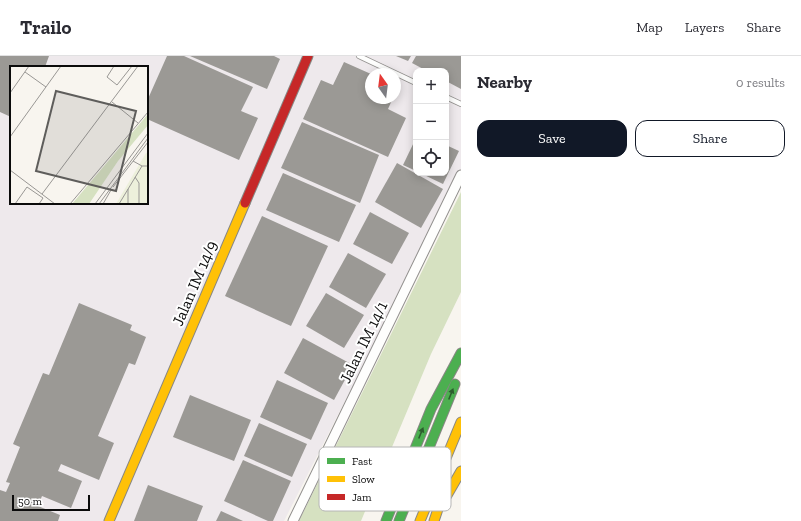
<!DOCTYPE html>
<html lang="en">
<head>
<meta charset="utf-8">
<style>
	:root { --surface:#fff; --page:#f7f7f7; --text:#2b2b33; --muted:#7c7c81; --line:#e1e1e2; --accent:#111827 }
	body { margin:0; font-family:"Zilla Slab",serif; background:var(--page); color:var(--text) }
	.controls { position:absolute; right:12px; top:12px; display:grid; overflow:hidden; border-radius:8px; box-shadow:0 2px 10px #0003 }
	.controls button { width:36px; height:36px; display:grid; place-items:center; padding:0; border:0; border-bottom:1px solid var(--line); background:var(--surface); color:var(--text); font:20px sans-serif }
	.compass { position:absolute; left:365px; top:12px; width:36px; height:36px; border-radius:50%; background:var(--surface); box-shadow:0 2px 10px #0003; rotate:346deg }
	.scale { position:absolute; left:12px; bottom:10px; width:78px; box-sizing:border-box; padding-left:4px; border:2px solid #0b0b0b; border-top:0; font-size:11px; line-height:14px; white-space:nowrap; color:#0b0b0b; -webkit-text-stroke:3px #fff; paint-order:stroke }
	.list { margin:0; padding:0; list-style:none }
	h2 { display:flex; justify-content:space-between; align-items:center; height:52px; margin:0; padding:0 16px; font-size:17px }
	h2 small { font-size:13px; font-weight:400; color:var(--muted) }
	.actions { display:flex; gap:8px; padding:12px 16px }
	.actions a { flex:1; padding:9px 0; border:1px solid var(--accent); border-radius:12px; text-align:center; font-size:14px; color:var(--accent) }
	.actions .main { background:var(--accent); color:#fff }
	.icon { flex:none; width:22px; height:22px; fill:none; stroke:currentColor; stroke-width:2; stroke-linecap:round; stroke-linejoin:round }
	.map { position:relative; flex:none; width:461px; height:465px; overflow:hidden }
	header { display:flex; align-items:center; gap:24px; box-sizing:border-box; height:56px; padding:0 20px; background:var(--surface); border-bottom:1px solid var(--line) }
	header strong { font-size:19px }
	nav { display:flex; gap:22px; margin-inline-start:auto; font-size:14px }
	main { display:flex }
	aside { flex:1; background:var(--surface) }
	.map>svg:first-child { display:block }
	.industrial { fill:#eee9ec; fill-rule:evenodd }
	.forest { fill:#d6e1c1 }
	.building { fill:#9b9995 }
	.lines { fill:none; stroke-linecap:round; stroke-linejoin:round }
	.lane-casing { stroke:#92908e; stroke-width:6 }
	.street-casing { stroke:#92908e; stroke-width:11 }
	.fast-casing { stroke:#888784; stroke-width:11 }
	.slow-casing { stroke:#888784; stroke-width:11 }
	.jam-casing { stroke:#888784; stroke-width:11 }
	.lane { stroke:#fefefd; stroke-width:4.5 }
	.street { stroke:#fefefd; stroke-width:9 }
	.fast { stroke:#4caf50; stroke-width:9 }
	.slow { stroke:#ffc107; stroke-width:9 }
	.jam { stroke:#c62828; stroke-width:9 }
	.oneway { fill:#2c5d2e }
	.labels { text-anchor:middle; stroke-width:4; stroke-linejoin:round; paint-order:stroke }
	.street-label { font-size:16px; fill:#0b0b0b; stroke:#fff }
	.inset-road { fill:none; stroke:#999794; stroke-width:1 }
	.view { fill:#5e5d5b; fill-opacity:0.15; stroke:#5e5d5b; stroke-width:2 }
	.inset-edge { fill:none; stroke:#0b0b0b; stroke-width:2 }
	.key { fill:#fff; stroke:#b6b6b6; stroke-width:1 }
	.key-label { font-size:11px; fill:#0b0b0b }
</style>
</head>
<body>
<header>
<strong>Trailo</strong>
<nav><a>Map</a><a>Layers</a><a>Share</a></nav>
</header>
<main>
<div class="map">
<svg width="461" height="465" viewBox="0 0 461 465">
	<rect width="100%" height="100%" fill="#f8f5ef"/>
	<path class="industrial" d="M0,0H461V117L284,465H0ZM11,11H147V147H11ZM416,15H446V117H416ZM371,18H395V42H371Z"/>
	<polygon class="forest" points="461,136 461,236 431,298 361,465 299,465"/>
	<g class="building">
		<polygon points="0,0 49,0 45,11 11,11 11,61 0,56"/>
		<polygon points="167,0 184,0 253,31 241,55 258,62 239,104 147,63 147,45"/>
		<polygon points="190,0 274,0 280,3 267,33"/>
		<polygon points="396,0 411,0 408,5"/>
		<polygon points="416,0 461,0 461,33 446,25 446,15 427,15 412,7"/>
		<polygon points="344,6 371,18 371,42 393,42 388,53 406,62 388,101 303,63 321,24 333,29"/>
		<polygon points="302,66 379,99 360,147 281,112"/>
		<polygon points="416,82 416,115 403,109"/>
		<polygon points="446,89 459,95 443,128 420,117 446,117"/>
		<polygon points="397,107 443,133 421,172 375,146"/>
		<polygon points="283,117 356,149 339,186 266,154"/>
		<polygon points="370,156 409,177 392,208 353,188"/>
		<polygon points="262,160 328,190 291,270 225,240"/>
		<polygon points="348,197 386,218 366,252 329,231"/>
		<polygon points="326,237 364,259 344,292 306,270"/>
		<polygon points="79,247 132,269 130,274 146,281 135,309 129,307 98,380 114,387 99,424 61,408 58,415 82,425 71,452 42,440 38,450 60,459 58,465 0,465 0,434 6,436 10,427 6,426 20,391 13,388 43,317 49,319"/>
		<polygon points="303,282 353,309 334,344 284,317"/>
		<polygon points="277,324 328,347 311,384 260,361"/>
		<polygon points="190,339 251,364 234,405 173,381"/>
		<polygon points="259,367 307,388 292,421 244,400"/>
		<polygon points="243,404 291,425 273,465 268,465 224,445"/>
		<polygon points="148,429 203,450 197,465 134,465"/>
		<polygon points="221,455 243,465 216,465"/>
	</g>
	<g class="lines">
		<defs>
			<g id="lane">
				<polyline points="359,0 416,27"/>
				<polyline points="446,41 461,48"/>
			</g>
			<polyline id="street" points="293,465 461,119"/>
			<g id="fast">
				<polyline points="386,465 431,353 461,297"/>
				<polyline points="399,465 455,328"/>
			</g>
			<g id="slow">
				<polyline points="446,441 461,415"/>
				<polyline points="109,465 245,147"/>
				<polyline points="420,465 461,366"/>
				<polyline points="434,465 446,429"/>
			</g>
			<polyline id="jam" points="245,147 308,0"/>
		</defs>
		<use href="#lane" class="lane-casing"/>
		<use href="#street" class="street-casing"/>
		<use href="#fast" class="fast-casing"/>
		<use href="#slow" class="slow-casing"/>
		<use href="#jam" class="jam-casing"/>
		<use href="#lane" class="lane"/>
		<use href="#street" class="street"/>
		<use href="#fast" class="fast"/>
		<use href="#slow" class="slow"/>
		<use href="#jam" class="jam"/>
	</g>
	<defs><path id="oneway-solid" d="M-6-.8H1V-3.2L6.5 0L1 3.2V.8H-6Z"/></defs>
	<g class="oneway">
		<use href="#oneway-solid" transform="translate(451 338) rotate(-68)"/>
		<use href="#oneway-solid" transform="translate(421 377) rotate(-68)"/>
	</g>
	<g class="labels">
		<g class="street-label">
			<text transform="translate(194 227) rotate(-67)" y="6">Jalan IM 14/9</text>
			<text transform="translate(363 286) rotate(-64)" y="6">Jalan IM 14/1</text>
		</g>
	</g>
	<g transform="translate(10 10)">
		<rect width="138" height="138" fill="#f8f5ef"/>
		<path d="M138,48V59L108,95L79,138H62Z" fill="#d6e1c1"/>
		<path d="M138,86V138H106L136,87Z" fill="#edf0db"/>
		<path class="inset-road" d="M104,0L97,11L107,19L122,0M15,6L36,21M0,27L19,0M102,36L128,57M0,71L51,0M123,95L132,100H138M0,104L45,138M125,111L129,117V138M103,121L138,76M32,128L128,0M5,138L17,121L33,132L29,138M60,138L138,46M85,138L138,67M89,138L138,72M93,138L101,124M109,138L132,100M118,138V123"/>
		<path class="view" d="M46,25L126,45L106,125L26,105Z"/>
		<rect width="138" height="138" class="inset-edge"/>
	</g>
	<rect x="319" y="391" width="132" height="64" rx="6" class="key"/>
	<rect x="327" y="402" width="18" height="6" fill="#4caf50"/>
	<rect x="327" y="420" width="18" height="6" fill="#ffc107"/>
	<rect x="327" y="438" width="18" height="6" fill="#c62828"/>
	<g class="key-label">
		<text x="352" y="409">Fast</text>
		<text x="352" y="427">Slow</text>
		<text x="352" y="445">Jam</text>
	</g>
</svg>
<div class="controls">
<button>+</button>
<button>−</button>
<button><svg class="icon" aria-label="locate" viewBox="0 0 24 24"><circle cx="12" cy="12" r="6"/><path d="M12 2v4M12 18v4M2 12h4M18 12h4"/></svg></button>
</div>
<svg class="compass" viewBox="-18 -18 36 36"><path d="M0-13l5 13h-10z" fill="#e53935"/><path d="M0 13l5-13h-10z" fill="#7c7c81"/></svg>
<div class="scale">50 m</div>
</div>
<aside>
<h2>Nearby<small>0 results</small></h2>
<ul class="list">
</ul>
<div class="actions"><a class="main">Save</a><a>Share</a></div>
</aside>
</main>
</body>
</html>
